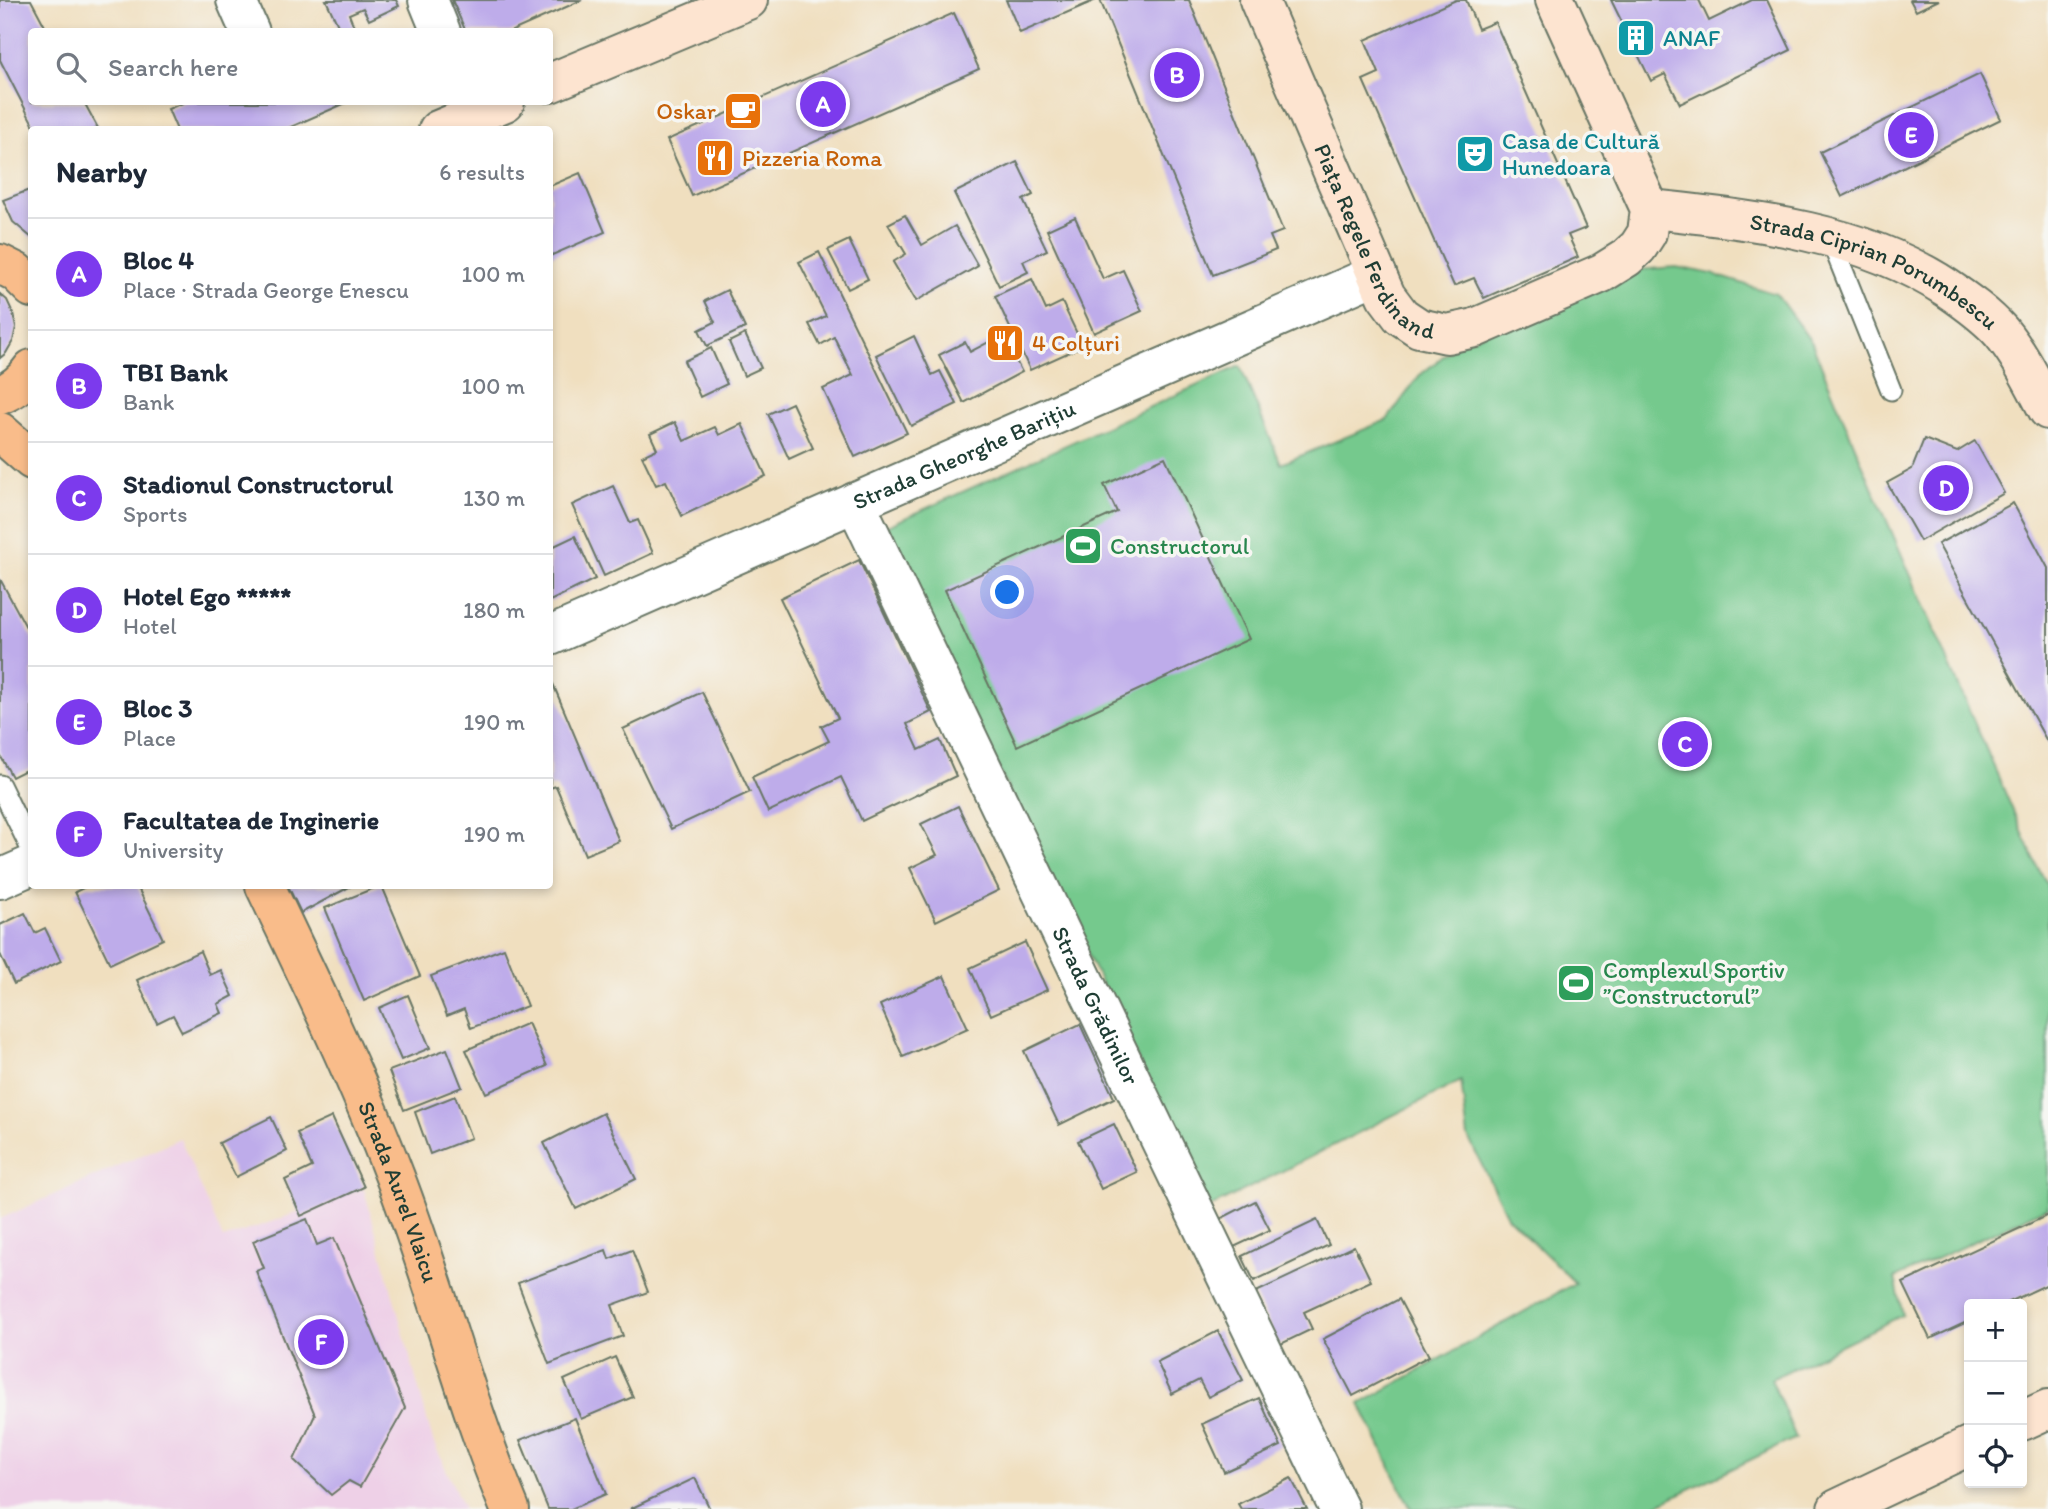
<!DOCTYPE html>
<html lang="en">
<head>
<meta charset="utf-8">
<style>
	:root { --surface:#fff; --page:#f6f6f7; --text:#1f2937; --muted:#747a83; --line:#e0e1e3; --accent:#7c3aed }
	body { margin:0; font-family:Itim,sans-serif; background:var(--page); color:var(--text) }
	.controls { position:absolute; right:21px; bottom:21px; display:grid; overflow:hidden; border-radius:7px; box-shadow:0 4px 10px #0003 }
	.controls button { width:63px; height:63px; display:grid; place-items:center; padding:0; border:0; border-bottom:2px solid var(--line); background:var(--surface); color:var(--text); font:35px sans-serif }
	.you { position:absolute; left:1008px; top:593px; width:24px; height:24px; margin:-18px; border:5px solid #fff; border-radius:50%; background:#1a73e8; box-shadow:0 0 0 10px #1a73e833 }
	.badge { display:grid; place-items:center; width:46px; height:46px; border-radius:50%; background:var(--accent); color:#fff; font-size:23px; font-weight:700 }
	.pin { position:absolute; translate:-50% -50%; border:4px solid #fff; box-shadow:0 2px 7px #0006 }
	.list { margin:0; padding:0; list-style:none }
	h2 { display:flex; justify-content:space-between; align-items:center; height:91px; margin:0; padding:0 28px; font-size:30px }
	h2 small { font-size:23px; font-weight:400; color:var(--muted) }
	.list li { display:grid; grid-template-columns:46px 1fr auto; gap:21px; align-items:center; box-sizing:border-box; height:112px; padding:0 28px; border-top:2px solid var(--line) }
	.list b { display:block; font-size:26px; white-space:nowrap }
	.list p { margin:0; font-size:23px; white-space:nowrap; color:var(--muted) }
	.list em { font-size:23px; font-style:normal; color:var(--muted) }
	.icon { flex:none; width:38px; height:38px; fill:none; stroke:currentColor; stroke-width:2; stroke-linecap:round; stroke-linejoin:round }
	.map { position:relative; flex:none; width:2048px; height:1509px; overflow:hidden }
	.search { position:absolute; background:var(--surface); box-shadow:0 4px 10px #0003; left:28px; top:28px; width:525px; height:77px; display:flex; align-items:center; gap:18px; box-sizing:border-box; padding:0 24px; border-radius:7px; color:var(--muted); font-size:26px }
	.panel { position:absolute; background:var(--surface); box-shadow:0 4px 10px #0003; left:28px; top:126px; width:525px; height:763px; border-radius:7px }
	.map>svg:first-child { display:block }
	.built { fill:#eed0e7 }
	.green { fill:#75c98d; stroke:#4a8360; stroke-width:2 }
	.building { fill:#beacea }
	.lines { fill:none; stroke-linecap:round; stroke-linejoin:round }
	.lane-casing { stroke:#687665; stroke-width:23 }
	.street-casing { stroke:#687665; stroke-width:42 }
	.secondary-casing { stroke:#687665; stroke-width:42 }
	.primary-casing { stroke:#687665; stroke-width:42 }
	.lane { stroke:#fff; stroke-width:19 }
	.street { stroke:#fff; stroke-width:38 }
	.secondary { stroke:#fde4d0; stroke-width:38 }
	.primary { stroke:#f9bc8a; stroke-width:38 }
	.labels { text-anchor:middle; stroke-width:7; stroke-linejoin:round; paint-order:stroke }
	.culture-label { font-size:23px; fill:#0d838f; stroke:#f6f6f2; text-anchor:start }
	.food-label { font-size:23px; fill:#c56008; stroke:#f6f6f2; text-anchor:start }
	.street-label { font-size:23px; fill:#1f3d34; stroke:#f6f6f2 }
	.leisure-label { font-size:23px; fill:#27864d; stroke:#f6f6f2; text-anchor:start }
</style>
</head>
<body>
<div class="map">
<svg width="2048" height="1509" viewBox="0 0 2048 1509">
	<rect width="100%" height="100%" fill="#f6f6f2"/>
	<filter id="ink" filterUnits="userSpaceOnUse"><feTurbulence type="fractalNoise" baseFrequency=".0143" numOctaves="2"/><feDisplacementMap in="SourceGraphic" scale="14" xChannelSelector="R" yChannelSelector="G"/><feConvolveMatrix kernelMatrix="1 2 1 2 8 2 1 2 1" color-interpolation-filters="sRGB"/></filter>
	<filter id="wash" filterUnits="userSpaceOnUse"><feTurbulence type="fractalNoise" baseFrequency=".00686" numOctaves="4" result="noise"/><feDisplacementMap in="SourceGraphic" scale="28" xChannelSelector="R" yChannelSelector="G"/><feGaussianBlur stdDeviation="1.57" result="paint"/><feColorMatrix in="noise" values="0 0 0 0 0 0 0 0 0 0 0 0 0 0 0 0 0 1.4 0 .05"/><feComposite in="paint" operator="in"/></filter>
	<g filter="url(#wash)">
		<rect width="100%" height="100%" fill="#f0dfbf"/>
		<polygon class="built" points="180,1138 223,1239 364,1189 433,1441 464,1509 0,1509 0,1219"/>
		<polygon class="green" points="1676,267 1712,274 1776,294 1812,343 1864,468 2037,866 2048,885 2048,1207 1895,1278 1903,1315 1771,1379 1796,1438 1648,1509 1411,1509 1360,1404 1575,1283 1507,1216 1468,1137 1461,1081 1209,1208 883,528 1240,366 1281,464 1387,420 1419,376 1458,344 1636,270"/>
		<g id="blocks">
			<g class="building">
				<polygon points="0,0 31,0 48,32 32,32 32,102 84,102 98,128 94,130 36,130 0,60"/>
				<polygon points="326,0 396,0 399,6 369,20 363,8 349,14 356,32 341,32"/>
				<polygon points="452,0 582,0 510,32 466,32"/>
				<polygon points="1006,0 1096,0 1020,33"/>
				<polygon points="1100,0 1189,0 1283,231 1270,236 1276,250 1213,275"/>
				<polygon points="1456,0 1466,0 1478,29 1495,22 1586,228 1568,235 1578,257 1484,298 1474,278 1454,286 1363,80 1379,73 1365,40"/>
				<polygon points="1611,0 1699,0 1709,21 1752,0 1767,0 1791,50 1680,104 1665,74 1651,81"/>
				<polygon points="1910,0 1939,0 1916,11"/>
				<polygon points="954,13 979,69 692,196 667,140"/>
				<polygon points="1980,74 2001,119 1842,197 1820,152"/>
				<polygon points="185,102 348,102 284,130 177,130 168,109"/>
				<polygon points="1017,162 1033,195 1023,200 1047,250 1023,261 1028,272 999,286 954,193"/>
				<polygon points="580,173 605,232 550,256 550,186"/>
				<polygon points="32,189 32,238 13,222 3,200"/>
				<polygon points="905,215 922,245 955,226 978,266 916,301 893,262 906,254 888,224"/>
				<polygon points="1075,217 1103,279 1123,270 1142,311 1094,333 1047,230"/>
				<polygon points="849,240 868,279 848,289 828,250"/>
				<polygon points="819,252 907,433 855,457 823,389 853,375 834,337 820,345 809,324 826,316 799,262"/>
				<polygon points="1032,279 1046,310 1062,302 1083,346 1030,370 995,296"/>
				<polygon points="727,290 745,328 707,346 699,330 715,322 705,301"/>
				<polygon points="0,294 7,300 13,313 16,327 13,341 6,353 0,358"/>
				<polygon points="745,334 761,368 744,376 729,342"/>
				<polygon points="1002,335 1022,372 964,403 939,355 965,342 970,352"/>
				<polygon points="914,336 932,375 940,371 957,404 911,426 876,355"/>
				<polygon points="711,348 727,384 700,397 684,361"/>
				<polygon points="792,403 813,448 789,459 768,414"/>
				<polygon points="675,422 684,441 715,427 719,435 742,424 766,476 682,516 666,481 656,485 642,456 657,449 650,434"/>
				<polygon points="1924,439 1957,452 1975,441 2004,493 1920,541 1887,483 1912,469"/>
				<polygon points="1165,457 1249,639 1017,746 945,590 1117,512 1104,485"/>
				<polygon points="613,486 630,523 638,520 653,553 604,576 572,505"/>
				<polygon points="2013,503 2048,568 2048,743 1938,544"/>
				<polygon points="575,536 595,579 550,601 550,548"/>
				<polygon points="859,560 931,712 907,724 919,750 940,740 956,776 862,821 841,777 768,812 752,777 829,741 821,726 838,718 780,598"/>
				<polygon points="0,579 32,638 32,767 12,777 0,755"/>
				<polygon points="553,684 619,841 585,855 556,786 550,788 550,686"/>
				<polygon points="702,692 750,792 671,829 623,729"/>
				<polygon points="958,806 999,890 936,921 910,868 937,855 921,824"/>
				<polygon points="87,886 137,886 163,939 110,964 75,892"/>
				<polygon points="288,886 351,886 301,913"/>
				<polygon points="379,886 382,886 420,976 364,1001 325,908"/>
				<polygon points="25,913 35,933 45,928 61,961 14,984 0,954 0,925"/>
				<polygon points="1025,942 1047,990 991,1015 970,968"/>
				<polygon points="504,948 527,1006 471,1028 464,1009 447,1016 431,976"/>
				<polygon points="200,951 210,975 221,970 233,996 218,1004 222,1013 182,1032 173,1015 157,1023 137,980"/>
				<polygon points="944,976 968,1028 903,1057 880,1005"/>
				<polygon points="408,995 430,1048 401,1060 379,1008"/>
				<polygon points="528,1023 547,1066 486,1093 466,1050"/>
				<polygon points="1080,1024 1114,1098 1059,1125 1024,1051"/>
				<polygon points="447,1049 462,1087 404,1110 389,1071"/>
				<polygon points="455,1096 471,1138 430,1154 415,1112"/>
				<polygon points="603,1113 636,1179 576,1209 544,1143"/>
				<polygon points="271,1117 287,1151 236,1177 219,1143"/>
				<polygon points="332,1117 364,1187 301,1216 285,1180 312,1167 297,1133"/>
				<polygon points="1114,1124 1137,1172 1101,1189 1078,1141"/>
				<polygon points="1255,1201 1270,1230 1234,1247 1218,1220"/>
				<polygon points="2048,1215 2048,1284 2005,1304 1969,1304 1969,1321 1930,1339 1903,1283"/>
				<polygon points="307,1219 317,1245 334,1238 405,1408 360,1487 349,1481 331,1495 294,1460 315,1415 256,1271 264,1268 253,1241"/>
				<polygon points="1317,1220 1329,1245 1254,1281 1242,1256"/>
				<polygon points="1354,1246 1371,1281 1304,1312 1312,1329 1279,1345 1254,1293"/>
				<polygon points="606,1250 609,1259 632,1250 648,1292 612,1305 623,1336 549,1364 518,1283"/>
				<polygon points="1399,1299 1429,1356 1353,1396 1323,1339"/>
				<polygon points="1218,1331 1243,1380 1208,1397 1199,1380 1172,1394 1157,1362"/>
				<polygon points="615,1357 633,1397 581,1419 564,1380"/>
				<polygon points="1259,1398 1281,1446 1224,1472 1202,1424"/>
				<polygon points="575,1418 606,1494 571,1509 548,1509 520,1440"/>
				<polygon points="695,1478 710,1509 630,1509"/>
				<polygon points="1291,1478 1307,1509 1241,1509 1238,1504"/>
			</g>
		</g>
	</g>
	<g filter="url(#ink)">
		<use href="#blocks" fill-opacity="0" stroke="#687665" stroke-width="2"/>
		<g class="lines">
			<defs>
				<g id="lane">
					<polyline points="1830,238 1891,390"/>
					<polyline points="0,785 32,851"/>
				</g>
				<g id="street">
					<polyline points="236,0 250,32"/>
					<polyline points="428,0 441,32"/>
					<path id="s1" d="M855,502L1141,1100L1339,1509"/>
					<path id="s2" d="M550,636L1377,274"/>
					<polyline points="0,879 32,865"/>
				</g>
				<g id="secondary">
					<path id="s3" d="M1259,0L1386,296L1401,316L1419,328L1447,334L1475,328L1602,273L1626,258L1638,247L1647,233L1650,209L1555,0"/>
					<polyline points="550,83 748,0"/>
					<polyline points="438,130 505,102"/>
					<path id="s4" d="M1650,209C1752,220 1859,230 1947,288C1966,301 1986,315 2001,332C2020,355 2034,384 2048,410"/>
					<polyline points="2022,1421 2048,1409"/>
					<polyline points="1837,1509 1969,1446"/>
				</g>
				<g id="primary">
					<polyline points="0,264 16,272 32,288"/>
					<path d="M0,395C13,390 24,381 32,369"/>
					<polyline points="0,432 32,460"/>
					<path id="s5" d="M265,886C311,982 357,1077 395,1177C437,1286 465,1401 510,1509"/>
				</g>
			</defs>
			<use href="#lane" class="lane-casing"/>
			<use href="#street" class="street-casing"/>
			<use href="#secondary" class="secondary-casing"/>
			<use href="#primary" class="primary-casing"/>
			<use href="#lane" class="lane"/>
			<use href="#street" class="street"/>
			<use href="#secondary" class="secondary"/>
			<use href="#primary" class="primary"/>
		</g>
	</g>
	<defs>
		<symbol id="building-square" viewBox="-11 -11 22 22"><rect x="-9" y="-9" width="18" height="18" rx="4" fill="#0f9aa8" stroke="#f6f6f2"/><path d="M-4-6H4V6H1V3H-1V6H-4ZM-2.5-4.3h1.7v1.8h-1.7ZM.8-4.3h1.7v1.8H.8ZM-2.5-1h1.7V.8h-1.7ZM.8-1h1.7V.8H.8Z" fill="#fff"/></symbol>
		<symbol id="cafe-square" viewBox="-11 -11 22 22"><rect x="-9" y="-9" width="18" height="18" rx="4" fill="#e8710a" stroke="#f6f6f2"/><path d="M-5.5-4.5H6V0H3Q3 3.5 0 3.5H-2.5Q-5.5 3.5-5.5 0ZM3-3.2v2h1.7v-2ZM-6 4.5H4V6H-6Z" fill="#fff"/></symbol>
		<symbol id="theatre-square" viewBox="-11 -11 22 22"><rect x="-9" y="-9" width="18" height="18" rx="4" fill="#0f9aa8" stroke="#f6f6f2"/><path d="M-5-5.5Q0-4 5-5.5V0Q5 5 0 6Q-5 5-5 0ZM-3.3-2.5H-1v1.5H-3.3ZM1-2.5H3.3v1.5H1ZM-2.8 1Q0 5.5 2.8 1Z" fill="#fff"/></symbol>
		<symbol id="restaurant-square" viewBox="-11 -11 22 22"><rect x="-9" y="-9" width="18" height="18" rx="4" fill="#e8710a" stroke="#f6f6f2"/><path d="M-5-6h1v4h1v-4h1v4h1v-4h1v5L-1.5 .5V6h-2V.5L-5-1ZM5-6V6H3V1.5H1.5Q1.5-4 5-6Z" fill="#fff"/></symbol>
		<symbol id="stadium-square" viewBox="-11 -11 22 22"><rect x="-9" y="-9" width="18" height="18" rx="4" fill="#2e9e5b" stroke="#f6f6f2"/><path d="M0-5a6.5 5 0 1 0 0 10a6.5 5 0 1 0 0-10ZM-3.5-1.8h7v3.6h-7Z" fill="#fff"/></symbol>
	</defs>
	<g fill-rule="evenodd">
		<use href="#building-square" x="1614" y="16" width="44" height="44"/>
		<use href="#cafe-square" x="721" y="89" width="44" height="44"/>
		<use href="#theatre-square" x="1453" y="132" width="44" height="44"/>
		<use href="#restaurant-square" x="693" y="136" width="44" height="44"/>
		<use href="#restaurant-square" x="983" y="321" width="44" height="44"/>
		<use href="#stadium-square" x="1061" y="524" width="44" height="44"/>
		<use href="#stadium-square" x="1554" y="961" width="44" height="44"/>
	</g>
	<g class="labels">
		<g class="culture-label">
			<text x="1663" y="46">ANAF</text>
			<text x="1502" y="149">Casa de Cultură<tspan x="1502" dy="26">Hunedoara</tspan></text>
		</g>
		<g class="food-label">
			<text x="716" y="119" text-anchor="end">Oskar</text>
			<text x="742" y="166">Pizzeria Roma</text>
			<text x="1032" y="351">4 Colțuri</text>
		</g>
		<g class="street-label">
			<text dy="8" stroke="none"><textPath href="#s3" startOffset="271">Piața Regele Ferdinand</textPath></text>
			<text dy="8" stroke="none"><textPath href="#s4" startOffset="236">Strada Ciprian Porumbescu</textPath></text>
			<text dy="8" stroke="none"><textPath href="#s2" startOffset="452">Strada Gheorghe Barițiu</textPath></text>
			<text dy="8" stroke="none"><textPath href="#s1" startOffset="558">Strada Grădinilor</textPath></text>
			<text dy="8" stroke="none"><textPath href="#s5" startOffset="334">Strada Aurel Vlaicu</textPath></text>
		</g>
		<g class="leisure-label">
			<text x="1110" y="554">Constructorul</text>
			<text x="1603" y="978">Complexul Sportiv<tspan x="1603" dy="26">”Constructorul”</tspan></text>
		</g>
	</g>
</svg>
<div class="controls">
<button>+</button>
<button>−</button>
<button><svg class="icon" aria-label="locate" viewBox="0 0 24 24"><circle cx="12" cy="12" r="6"/><path d="M12 2v4M12 18v4M2 12h4M18 12h4"/></svg></button>
</div>
<div class="you"></div>
<div class="pin badge" style="left:823px;top:104px">A</div>
<div class="pin badge" style="left:1177px;top:75px">B</div>
<div class="pin badge" style="left:1685px;top:744px">C</div>
<div class="pin badge" style="left:1946px;top:488px">D</div>
<div class="pin badge" style="left:1911px;top:135px">E</div>
<div class="pin badge" style="left:321px;top:1342px">F</div>
<div class="search"><svg class="icon" aria-label="search" viewBox="0 0 24 24"><circle cx="10" cy="10" r="6"/><path d="M15 15l6 6"/></svg>Search here</div>
<section class="panel">
<h2>Nearby<small>6 results</small></h2>
<ul class="list">
<li><span class="badge">A</span><div><b>Bloc 4</b><p>Place · Strada George Enescu</p></div><em>100 m</em></li>
<li><span class="badge">B</span><div><b>TBI Bank</b><p>Bank</p></div><em>100 m</em></li>
<li><span class="badge">C</span><div><b>Stadionul Constructorul</b><p>Sports</p></div><em>130 m</em></li>
<li><span class="badge">D</span><div><b>Hotel Ego *****</b><p>Hotel</p></div><em>180 m</em></li>
<li><span class="badge">E</span><div><b>Bloc 3</b><p>Place</p></div><em>190 m</em></li>
<li><span class="badge">F</span><div><b>Facultatea de Inginerie</b><p>University</p></div><em>190 m</em></li>
</ul>
</section>
</div>
</body>
</html>
